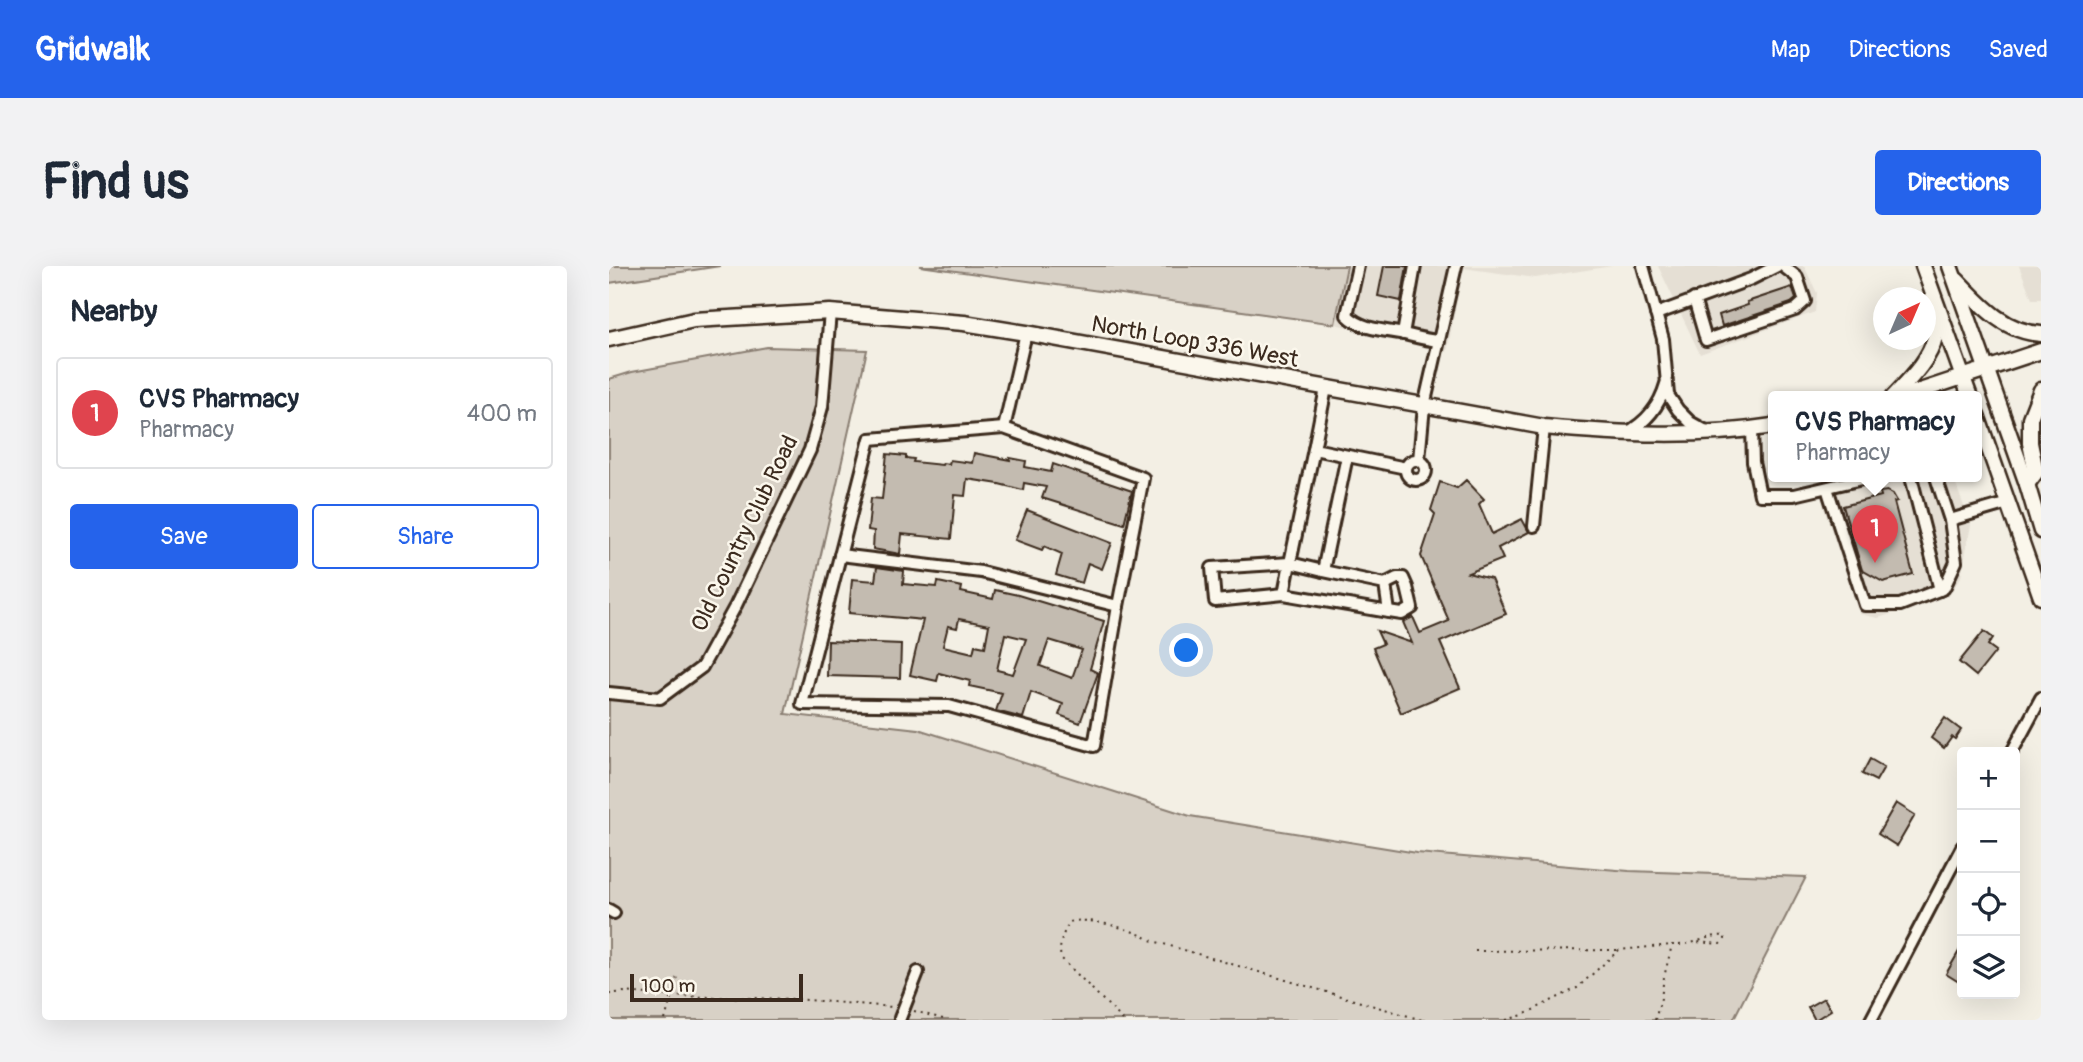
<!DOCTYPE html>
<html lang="en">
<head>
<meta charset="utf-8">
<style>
	:root { --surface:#fff; --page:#f2f2f3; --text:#1f2937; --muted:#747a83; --line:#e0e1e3; --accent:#2563eb }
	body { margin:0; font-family:Pangolin,sans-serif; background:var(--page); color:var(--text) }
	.controls { position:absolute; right:21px; bottom:21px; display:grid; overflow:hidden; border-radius:7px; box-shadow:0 7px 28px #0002 }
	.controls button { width:63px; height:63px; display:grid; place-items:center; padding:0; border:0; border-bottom:2px solid var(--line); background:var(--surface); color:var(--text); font:35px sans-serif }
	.compass { position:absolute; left:1264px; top:21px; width:63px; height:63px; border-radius:50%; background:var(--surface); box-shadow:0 7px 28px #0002; rotate:44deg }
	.scale { position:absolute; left:21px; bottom:18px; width:173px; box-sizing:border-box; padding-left:7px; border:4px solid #3b2a1e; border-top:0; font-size:19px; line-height:24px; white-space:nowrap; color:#3b2a1e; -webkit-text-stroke:5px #fbf7ec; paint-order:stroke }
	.you { position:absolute; left:578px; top:385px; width:24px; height:24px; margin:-18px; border:5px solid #fff; border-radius:50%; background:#1a73e8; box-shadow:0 0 0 10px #1a73e833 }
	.badge { display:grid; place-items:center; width:46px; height:46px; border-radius:50%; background:var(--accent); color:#fff; font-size:23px; font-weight:700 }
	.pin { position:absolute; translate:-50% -58px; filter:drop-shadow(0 2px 4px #0008) }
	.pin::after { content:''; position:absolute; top:37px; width:24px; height:21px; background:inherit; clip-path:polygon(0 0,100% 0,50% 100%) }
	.popup { position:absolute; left:1159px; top:125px; width:214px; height:91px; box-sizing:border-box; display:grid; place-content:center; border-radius:7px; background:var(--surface); filter:drop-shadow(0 2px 5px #0005); font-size:23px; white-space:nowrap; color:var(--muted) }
	.popup b { font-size:26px; color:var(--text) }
	.popup::after { content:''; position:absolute; left:50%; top:100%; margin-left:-14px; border:14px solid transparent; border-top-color:var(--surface) }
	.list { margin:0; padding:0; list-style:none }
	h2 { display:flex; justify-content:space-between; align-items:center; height:91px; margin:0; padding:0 28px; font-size:30px }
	h2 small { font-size:23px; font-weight:400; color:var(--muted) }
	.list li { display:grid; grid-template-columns:46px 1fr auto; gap:21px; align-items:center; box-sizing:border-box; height:112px; margin:0 14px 14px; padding:0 14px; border:2px solid var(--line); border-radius:7px }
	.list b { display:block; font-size:26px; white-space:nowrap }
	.list p { margin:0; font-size:23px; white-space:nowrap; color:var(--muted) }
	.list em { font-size:23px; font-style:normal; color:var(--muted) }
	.actions { display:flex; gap:14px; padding:21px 28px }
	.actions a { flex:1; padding:16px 0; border:2px solid var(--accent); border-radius:7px; text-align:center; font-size:24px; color:var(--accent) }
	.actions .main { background:var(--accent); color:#fff }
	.icon { flex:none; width:38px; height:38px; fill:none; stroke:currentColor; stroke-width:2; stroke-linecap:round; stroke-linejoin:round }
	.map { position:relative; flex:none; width:1432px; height:754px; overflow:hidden; border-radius:7px }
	header { display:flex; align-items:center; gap:42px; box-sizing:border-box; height:98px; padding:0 35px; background:var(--accent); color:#fff }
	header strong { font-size:33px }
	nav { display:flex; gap:38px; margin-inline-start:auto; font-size:24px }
	.intro { display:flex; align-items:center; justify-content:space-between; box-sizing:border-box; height:168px; padding:0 42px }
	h1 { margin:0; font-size:49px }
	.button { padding:18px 32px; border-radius:7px; background:var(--accent); color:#fff; font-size:24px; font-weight:700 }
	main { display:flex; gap:42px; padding:0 42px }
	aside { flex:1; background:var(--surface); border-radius:7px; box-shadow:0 7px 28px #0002 }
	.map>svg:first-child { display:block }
	.built { fill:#e5dfd4 }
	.green { fill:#d8d1c6; stroke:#8a7e72; stroke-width:2 }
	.building { fill:#c3bbb0; stroke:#3b2a1e; stroke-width:2; fill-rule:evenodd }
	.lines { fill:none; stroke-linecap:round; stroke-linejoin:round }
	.minor-casing { stroke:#3b2a1e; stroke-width:16 }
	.major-casing { stroke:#3b2a1e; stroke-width:19 }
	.path { stroke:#3b2a1e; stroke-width:2; stroke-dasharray:2 5; stroke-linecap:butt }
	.minor { stroke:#fbf7ec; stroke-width:10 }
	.major { stroke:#fbf7ec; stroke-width:14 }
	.labels { text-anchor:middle; stroke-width:5; stroke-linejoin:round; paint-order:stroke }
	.street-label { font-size:23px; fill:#3b2a1e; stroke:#fbf7ec }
</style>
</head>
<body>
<header>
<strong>Gridwalk</strong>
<nav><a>Map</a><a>Directions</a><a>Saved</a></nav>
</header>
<div class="intro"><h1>Find us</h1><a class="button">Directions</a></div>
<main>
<aside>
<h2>Nearby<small></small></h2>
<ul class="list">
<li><span class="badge" style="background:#e0444e">1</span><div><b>CVS Pharmacy</b><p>Pharmacy</p></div><em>400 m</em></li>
</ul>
<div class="actions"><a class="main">Save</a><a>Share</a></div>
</aside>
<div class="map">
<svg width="1432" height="754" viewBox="0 0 1432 754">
	<rect width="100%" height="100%" fill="#f3efe4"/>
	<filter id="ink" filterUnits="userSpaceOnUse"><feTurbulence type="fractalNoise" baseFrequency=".0143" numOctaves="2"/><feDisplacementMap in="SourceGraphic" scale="14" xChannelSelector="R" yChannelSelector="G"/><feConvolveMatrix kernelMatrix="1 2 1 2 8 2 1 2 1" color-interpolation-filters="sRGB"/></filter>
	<g filter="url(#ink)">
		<g class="built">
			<polygon points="738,0 1003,0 926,12 854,2 838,86 726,58"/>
			<polygon points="1049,0 1195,0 1208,27 1206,46 1091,88"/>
			<polygon points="1410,0 1432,0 1432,33 1423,33"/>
			<polygon points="1210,211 1344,211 1362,259 1352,311 1340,329 1269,352 1251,348 1215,242"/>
		</g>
		<g class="green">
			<polygon points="0,0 111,0 0,17"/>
			<polygon points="311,0 738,0 726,58"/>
			<polygon points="158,81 258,84 176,448 309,463 581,550 808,587 1020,605 1197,611 1124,754 0,754 0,113 23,106"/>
		</g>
		<g class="building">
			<polygon points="775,0 798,0 792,35 769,30"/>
			<polygon points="1183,21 1187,33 1182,37 1113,60 1110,49 1139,39 1138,36"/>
			<polygon points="365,187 401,194 401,192 417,195 416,201 442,206 444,198 523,225 515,258 433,232 437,221 415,217 414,224 390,218 358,213 356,230 346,229 342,273 293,268 291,288 264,283 265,265 259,264 262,232 273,233 278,188 297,190 297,192 305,193 304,196 333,199 334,197 340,198 341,194 363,197"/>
			<polygon points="857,214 875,233 870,238 883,268 913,253 920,266 889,282 894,293 859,307 882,313 897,348 831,376 851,422 792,447 764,382 774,378 768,365 803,377 794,356 804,351 811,367 840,355 812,290 826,248 822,244 831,216 848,222"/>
			<polygon points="1278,225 1284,228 1288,235 1285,236 1304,308 1274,316 1253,304 1234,240 1272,230 1271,226"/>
			<polygon points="418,244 503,277 493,303 479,297 473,317 447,309 453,288 435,280 433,284 406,274"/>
			<path d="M268,301L295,305L294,318L328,321L329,316L353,321L352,326L384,333L386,324L409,329L495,355L481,403L489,407L471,457L450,449L454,438L422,426L414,452L387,445L393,427L360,420L361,415L330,407L328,415L301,409L314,354L240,347L243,313L266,315ZM350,353L380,359L376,381L366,379L364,387L334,380L339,360L348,362ZM396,368L417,373L404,408L388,404ZM440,374L473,384L463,412L431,400Z"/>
			<polygon points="1375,365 1384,372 1379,379 1387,385 1367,410 1350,396"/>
			<polygon points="219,375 292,378 291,412 218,410"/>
			<polygon points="1336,452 1352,464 1346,473 1343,471 1335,482 1322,472"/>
			<polygon points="1261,493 1275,501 1267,515 1253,508"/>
			<polygon points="1287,537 1306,549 1288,580 1269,568"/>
			<polygon points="1353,680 1353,718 1337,708"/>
			<polygon points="1215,732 1222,744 1206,754 1199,741"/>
		</g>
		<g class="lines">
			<defs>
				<g id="minor">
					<path d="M749,0L738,49C752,63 772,64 791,67C804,70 816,74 830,75"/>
					<polyline points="1034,0 1054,73 1059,129 1069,144 1081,156 1099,166"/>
					<polyline points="1085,33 1097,74 1186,44 1196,35 1188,11 1174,0"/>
					<polyline points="1047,48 1142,13 1168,0"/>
					<polyline points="794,68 806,0"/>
					<polyline points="717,122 705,183 797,202"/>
					<polygon points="395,162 534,212 509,340 485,480 340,440 193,438 261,173"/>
					<polyline points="395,162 417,67"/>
					<polyline points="1143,163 1144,196 1151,229 1185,229 1262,211"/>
					<path d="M1017,167C1037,157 1051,139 1057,118"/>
					<polyline points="705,183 681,297 714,305 738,190"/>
					<circle cx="807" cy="204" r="10"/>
					<polyline points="810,194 815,140 847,0"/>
					<polyline points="1302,211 1331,324"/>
					<polyline points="1218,222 1256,339 1291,339 1335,322 1347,296 1341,254 1327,211"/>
					<polyline points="1341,254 1399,237"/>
					<polyline points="925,260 935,161"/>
					<polyline points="231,289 372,306 509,340"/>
					<polyline points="776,318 788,312 794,312 798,321 803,342 793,348 780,346"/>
					<polyline points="675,328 681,297 603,302 606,335 675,328 780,346 776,318 714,305"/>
					<polyline points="0,427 51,432 93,401 127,339 201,184 213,141 221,46"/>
					<polyline points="1403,486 1432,432"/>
					<polyline points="0,644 5,647"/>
					<polyline points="291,752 309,706"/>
					<polyline points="1262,754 1353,581"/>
				</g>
				<g id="major">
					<polyline points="1314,0 1361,131"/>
					<polyline points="1341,0 1418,218 1432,265"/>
					<path d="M1348,14C1371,38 1395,66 1432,68"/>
					<path d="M0,73L85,54L221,46L355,57L417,67L935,161C1011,168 1088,172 1164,160"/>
					<path d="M1284,131C1300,114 1321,94 1326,71C1328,64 1328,56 1329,48"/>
					<polyline points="1293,131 1432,85"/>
					<polyline points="1368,149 1432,331"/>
					<polyline points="1418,218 1427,206 1421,177 1421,152 1432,124"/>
				</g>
			</defs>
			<use href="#minor" class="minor-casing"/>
			<use href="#major" class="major-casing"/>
			<g class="path">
				<polyline points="866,685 1009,684"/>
				<polyline points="0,728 14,726 63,730 187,733 283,741"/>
				<polyline points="305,745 338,754"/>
				<polyline points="56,754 69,707"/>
				<path d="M514,754L452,692C449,681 454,665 461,656C476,650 528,664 541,674L813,754"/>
				<polyline points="897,754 914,749 968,722 1010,684 1063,679"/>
				<path d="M1046,754L1052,732L1055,711L1063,679C1069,679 1076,679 1081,677C1093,675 1104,668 1116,670V673L1111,678L1087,676"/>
			</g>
			<use href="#minor" class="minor"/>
			<use href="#major" class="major"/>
		</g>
	</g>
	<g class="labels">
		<g class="street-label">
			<text transform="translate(586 75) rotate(10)" y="8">North Loop 336 West</text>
			<text transform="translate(135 267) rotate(-64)" y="8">Old Country Club Road</text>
		</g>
	</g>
</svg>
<div class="controls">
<button>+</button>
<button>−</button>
<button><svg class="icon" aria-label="locate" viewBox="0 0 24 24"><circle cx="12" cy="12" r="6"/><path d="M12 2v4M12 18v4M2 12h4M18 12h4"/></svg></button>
<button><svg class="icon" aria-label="layers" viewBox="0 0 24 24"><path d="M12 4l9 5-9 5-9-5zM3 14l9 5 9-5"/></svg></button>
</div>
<svg class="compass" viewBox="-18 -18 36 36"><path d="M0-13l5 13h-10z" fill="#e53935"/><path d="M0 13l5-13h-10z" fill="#747a83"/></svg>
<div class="scale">100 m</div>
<div class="you"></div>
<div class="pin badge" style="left:1266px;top:297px;background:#e0444e">1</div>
<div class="popup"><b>CVS Pharmacy</b>Pharmacy</div>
</div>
</main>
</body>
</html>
